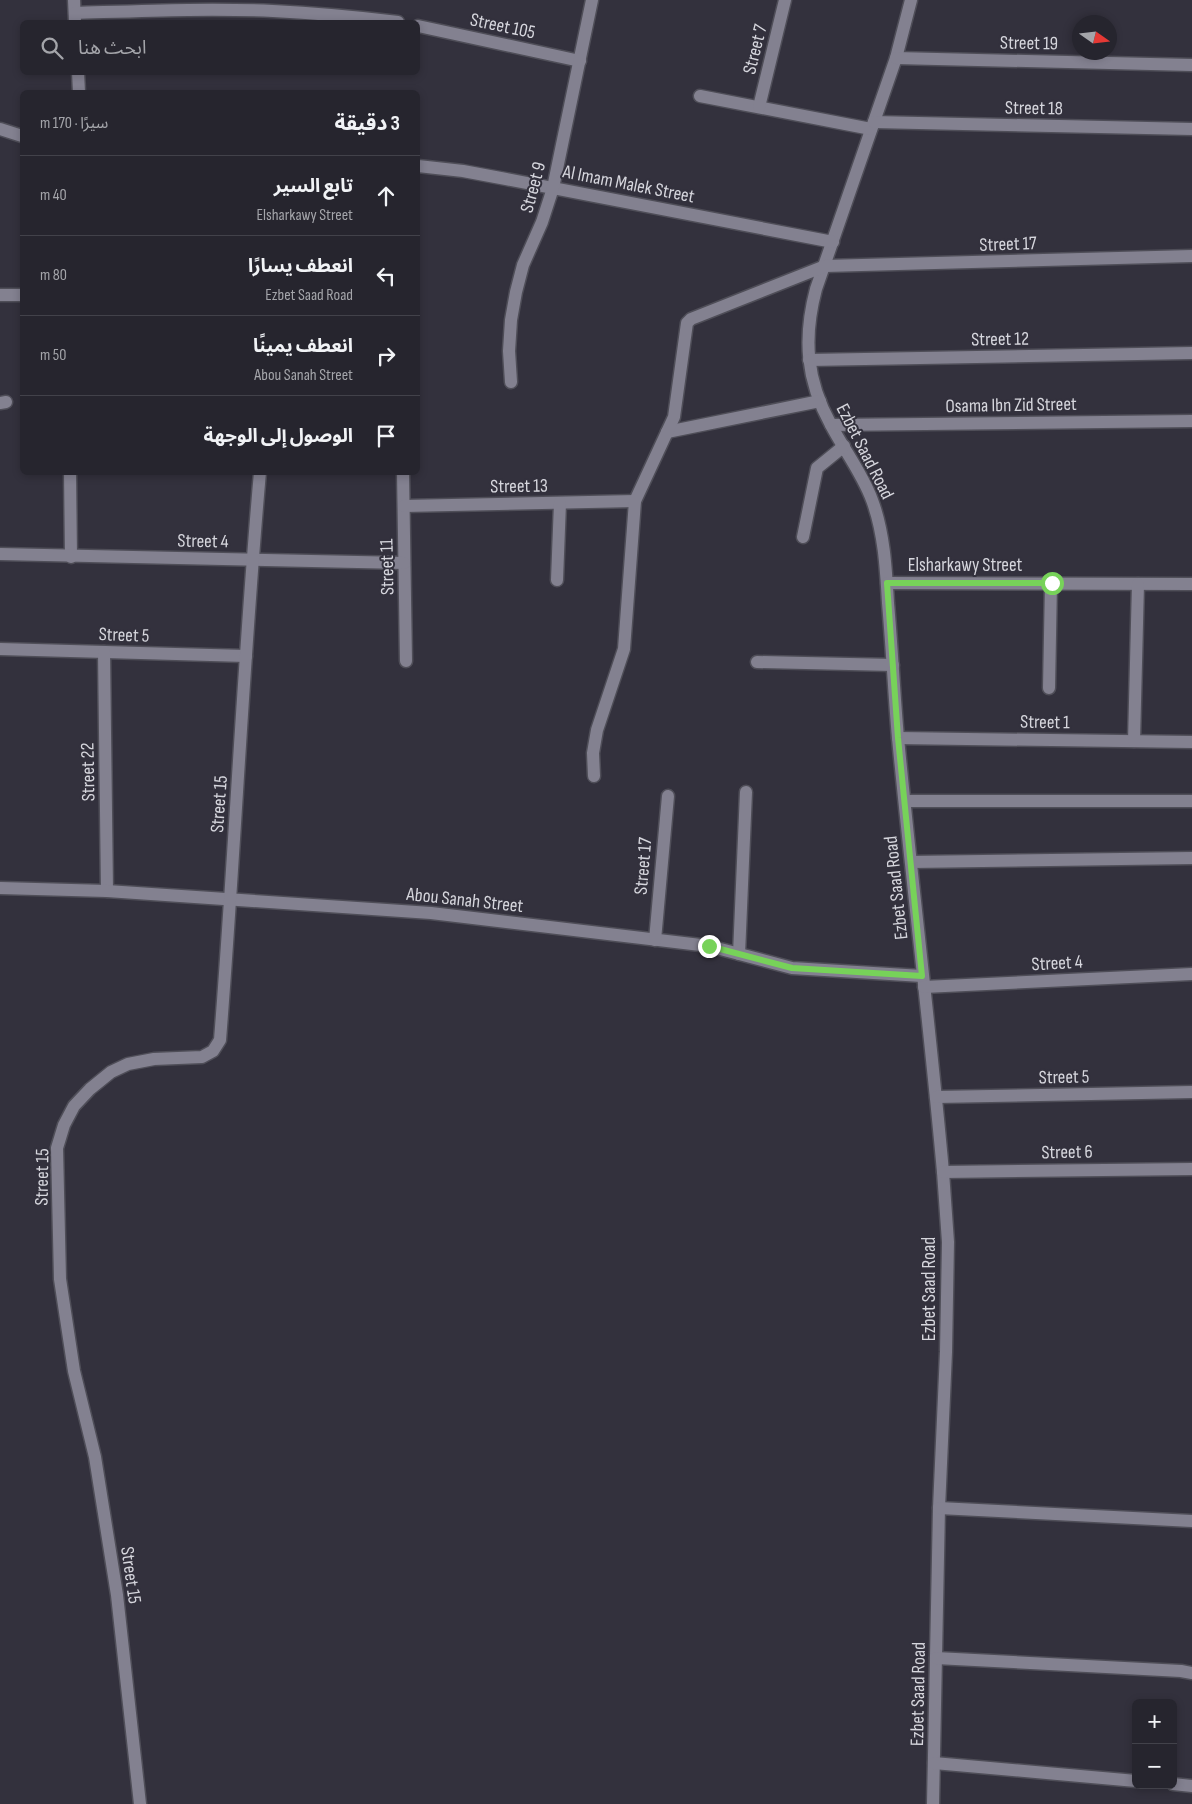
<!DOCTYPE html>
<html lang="ar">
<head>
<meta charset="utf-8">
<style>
	:root { --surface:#26252e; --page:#32313a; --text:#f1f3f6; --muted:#a4a5aa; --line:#42424a }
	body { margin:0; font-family:"Sofia Sans Condensed","Noto Sans Arabic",sans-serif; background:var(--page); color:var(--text); direction:rtl }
	.controls { position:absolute; right:15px; bottom:15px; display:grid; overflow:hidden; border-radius:8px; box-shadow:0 2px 8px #0003 }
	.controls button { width:45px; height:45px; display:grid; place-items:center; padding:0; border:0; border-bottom:1px solid var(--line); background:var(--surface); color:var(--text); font:25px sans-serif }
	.compass { position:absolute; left:1072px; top:15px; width:45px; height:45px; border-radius:50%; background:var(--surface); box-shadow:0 2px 8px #0003; rotate:104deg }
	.stop { position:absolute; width:15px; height:15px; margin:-11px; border:4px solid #77d259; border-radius:50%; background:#fff }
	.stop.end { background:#77d259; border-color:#fff; box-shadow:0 1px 5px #0008 }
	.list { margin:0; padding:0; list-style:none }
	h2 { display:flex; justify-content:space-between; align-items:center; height:65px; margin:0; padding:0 20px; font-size:21px }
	h2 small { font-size:16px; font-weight:400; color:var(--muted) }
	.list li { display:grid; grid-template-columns:32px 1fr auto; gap:15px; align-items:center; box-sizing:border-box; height:80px; padding:0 20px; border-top:1px solid var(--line) }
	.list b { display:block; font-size:19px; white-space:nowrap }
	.list p { margin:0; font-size:16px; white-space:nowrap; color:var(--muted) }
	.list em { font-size:16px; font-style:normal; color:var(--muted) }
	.icon { flex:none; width:28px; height:28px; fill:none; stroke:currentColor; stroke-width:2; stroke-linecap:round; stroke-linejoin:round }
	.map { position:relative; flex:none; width:1192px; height:1804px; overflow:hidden; direction:ltr }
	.search { position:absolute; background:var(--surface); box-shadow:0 2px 8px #0003; left:20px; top:20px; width:400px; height:55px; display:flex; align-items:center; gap:12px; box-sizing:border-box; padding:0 18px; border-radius:8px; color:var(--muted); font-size:19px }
	.panel { position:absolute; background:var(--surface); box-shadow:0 2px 8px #0003; left:20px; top:90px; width:400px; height:385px; border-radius:8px; direction:rtl }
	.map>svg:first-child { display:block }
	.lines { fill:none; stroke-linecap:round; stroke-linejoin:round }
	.minor-casing { stroke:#4f4e58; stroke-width:15 }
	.minor { stroke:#838190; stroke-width:12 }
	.route { stroke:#77d259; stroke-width:6 }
	.labels { text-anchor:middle; stroke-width:4; stroke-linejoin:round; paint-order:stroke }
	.street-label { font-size:19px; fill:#d6d6dd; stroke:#33313d }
</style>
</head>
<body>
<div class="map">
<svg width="1192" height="1804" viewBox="0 0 1192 1804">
	<rect width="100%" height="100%" fill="#33313d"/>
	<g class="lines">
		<defs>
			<g id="minor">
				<polyline points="74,0 75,22"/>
				<path d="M911,0L896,58L816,289C803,338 806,380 831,425C844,450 862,473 872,500C884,532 886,568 888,603C892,648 894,693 898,738C912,883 930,1027 943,1172L948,1242L946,1352L939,1508L933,1804"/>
				<path d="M75,13C141,11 207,8 273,11C315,13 357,17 398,22"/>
				<polyline points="418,26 580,61"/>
				<polyline points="896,58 1192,65"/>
				<polyline points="78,72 79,92"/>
				<polyline points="700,96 871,129"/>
				<polyline points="759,107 785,0"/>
				<polyline points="874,122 1192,129"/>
				<polyline points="0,129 22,136"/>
				<polyline points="418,166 463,171 506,179 833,242"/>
				<polyline points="0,295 22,295"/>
				<polyline points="809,360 1192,353"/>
				<polyline points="511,382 509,351 511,320 516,292 523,265 542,222 553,188 592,0"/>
				<polyline points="0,403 6,402"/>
				<polyline points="831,425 1192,421"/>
				<polyline points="667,432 820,401"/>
				<polyline points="70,472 71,557"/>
				<polyline points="403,472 406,661"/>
				<polyline points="404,506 635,501"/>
				<polyline points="803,537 817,468 844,446"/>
				<polyline points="0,554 404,563"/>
				<polyline points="557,580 560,503"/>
				<polyline points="887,583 1192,584"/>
				<polyline points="0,649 246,656"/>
				<polyline points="104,652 107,891"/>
				<polyline points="757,662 893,665"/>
				<polyline points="1049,688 1051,583"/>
				<polyline points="898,738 1192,742"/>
				<polyline points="1134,741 1138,584"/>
				<polyline points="594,776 593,753 597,730 624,649 635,501 674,417 687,323 691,319 825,266 1192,256"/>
				<polyline points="905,801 1192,801"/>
				<polyline points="911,862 1192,858"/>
				<polyline points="0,888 107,891 431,913 709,946 792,968 922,976"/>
				<polyline points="655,940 668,796"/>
				<polyline points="739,954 746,792"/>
				<polyline points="924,987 1192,974"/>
				<polyline points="936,1097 1192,1092"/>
				<polyline points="943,1172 1192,1169"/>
				<polyline points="939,1508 1192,1521"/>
				<polyline points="936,1658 1181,1671 1192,1673"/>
				<polyline points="934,1763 1136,1781"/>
				<polyline points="1173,1784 1192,1786"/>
				<path d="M140,1804L117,1595L95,1457L74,1371L60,1279L57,1148L64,1125L74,1106L90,1089L111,1072L128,1064L154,1059L202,1057L213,1051L220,1040C235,851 243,662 260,472"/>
			</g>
		</defs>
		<use href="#minor" class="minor-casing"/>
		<use href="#minor" class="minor"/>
	</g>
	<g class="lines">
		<polyline class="route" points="709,946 792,968 922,976 898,738 887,583 1052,583"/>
	</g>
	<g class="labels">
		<g class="street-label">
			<text transform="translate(503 25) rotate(12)" y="7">Street 105</text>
			<text transform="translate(1029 42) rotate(1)" y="7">Street 19</text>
			<text transform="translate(754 49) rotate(-76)" y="7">Street 7</text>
			<text transform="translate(1034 107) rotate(1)" y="7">Street 18</text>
			<text transform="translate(629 183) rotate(11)" y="7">Al Imam Malek Street</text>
			<text transform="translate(532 187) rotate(-75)" y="7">Street 9</text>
			<text transform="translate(1008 243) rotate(-2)" y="7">Street 17</text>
			<text transform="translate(1000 338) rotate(-1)" y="7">Street 12</text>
			<text transform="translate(1011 404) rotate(-1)" y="7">Osama Ibn Zid Street</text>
			<text transform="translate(866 451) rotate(63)" y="7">Ezbet Saad Road</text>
			<text transform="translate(519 485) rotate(-1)" y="7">Street 13</text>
			<text transform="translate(203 540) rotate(1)" y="7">Street 4</text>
			<text x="965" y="571">Elsharkawy Street</text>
			<text transform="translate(386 567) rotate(-91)" y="7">Street 11</text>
			<text transform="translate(124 634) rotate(2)" y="7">Street 5</text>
			<text transform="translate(1045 721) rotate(1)" y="7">Street 1</text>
			<text transform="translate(87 772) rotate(-91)" y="7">Street 22</text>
			<text transform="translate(218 804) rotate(-86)" y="7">Street 15</text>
			<text transform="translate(642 866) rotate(-85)" y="7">Street 17</text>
			<text transform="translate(895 888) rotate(-96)" y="7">Ezbet Saad Road</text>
			<text transform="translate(465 899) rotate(6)" y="7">Abou Sanah Street</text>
			<text transform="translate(1057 962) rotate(-3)" y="7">Street 4</text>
			<text transform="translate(1064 1076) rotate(-1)" y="7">Street 5</text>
			<text transform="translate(1067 1151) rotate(-1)" y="7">Street 6</text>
			<text transform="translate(41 1177) rotate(-89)" y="7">Street 15</text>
			<text transform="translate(928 1289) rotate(-90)" y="7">Ezbet Saad Road</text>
			<text transform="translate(132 1575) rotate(82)" y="7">Street 15</text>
			<text transform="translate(917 1694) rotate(-89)" y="7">Ezbet Saad Road</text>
		</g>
	</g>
</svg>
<div class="controls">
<button>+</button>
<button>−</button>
</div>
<svg class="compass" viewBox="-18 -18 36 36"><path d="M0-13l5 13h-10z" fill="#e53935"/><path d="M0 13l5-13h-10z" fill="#a4a5aa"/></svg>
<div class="stop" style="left:1052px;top:583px"></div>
<div class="stop end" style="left:709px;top:946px"></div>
<div class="search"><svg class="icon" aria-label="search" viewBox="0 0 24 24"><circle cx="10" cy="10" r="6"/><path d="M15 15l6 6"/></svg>ابحث هنا</div>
<section class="panel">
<h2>3 دقيقة<small>سيرًا · 170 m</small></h2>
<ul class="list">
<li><svg class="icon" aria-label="ahead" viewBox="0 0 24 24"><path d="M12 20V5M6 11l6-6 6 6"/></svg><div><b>تابع السير</b><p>Elsharkawy Street</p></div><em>40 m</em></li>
<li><svg class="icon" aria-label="left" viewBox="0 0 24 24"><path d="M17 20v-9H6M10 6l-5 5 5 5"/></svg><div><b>انعطف يسارًا</b><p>Ezbet Saad Road</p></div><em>80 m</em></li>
<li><svg class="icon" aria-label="right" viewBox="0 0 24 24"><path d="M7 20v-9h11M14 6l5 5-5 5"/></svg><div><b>انعطف يمينًا</b><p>Abou Sanah Street</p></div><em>50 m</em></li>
<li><svg class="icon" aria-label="arrive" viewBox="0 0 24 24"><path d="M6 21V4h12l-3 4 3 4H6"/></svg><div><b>الوصول إلى الوجهة</b></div></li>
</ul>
</section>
</div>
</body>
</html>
